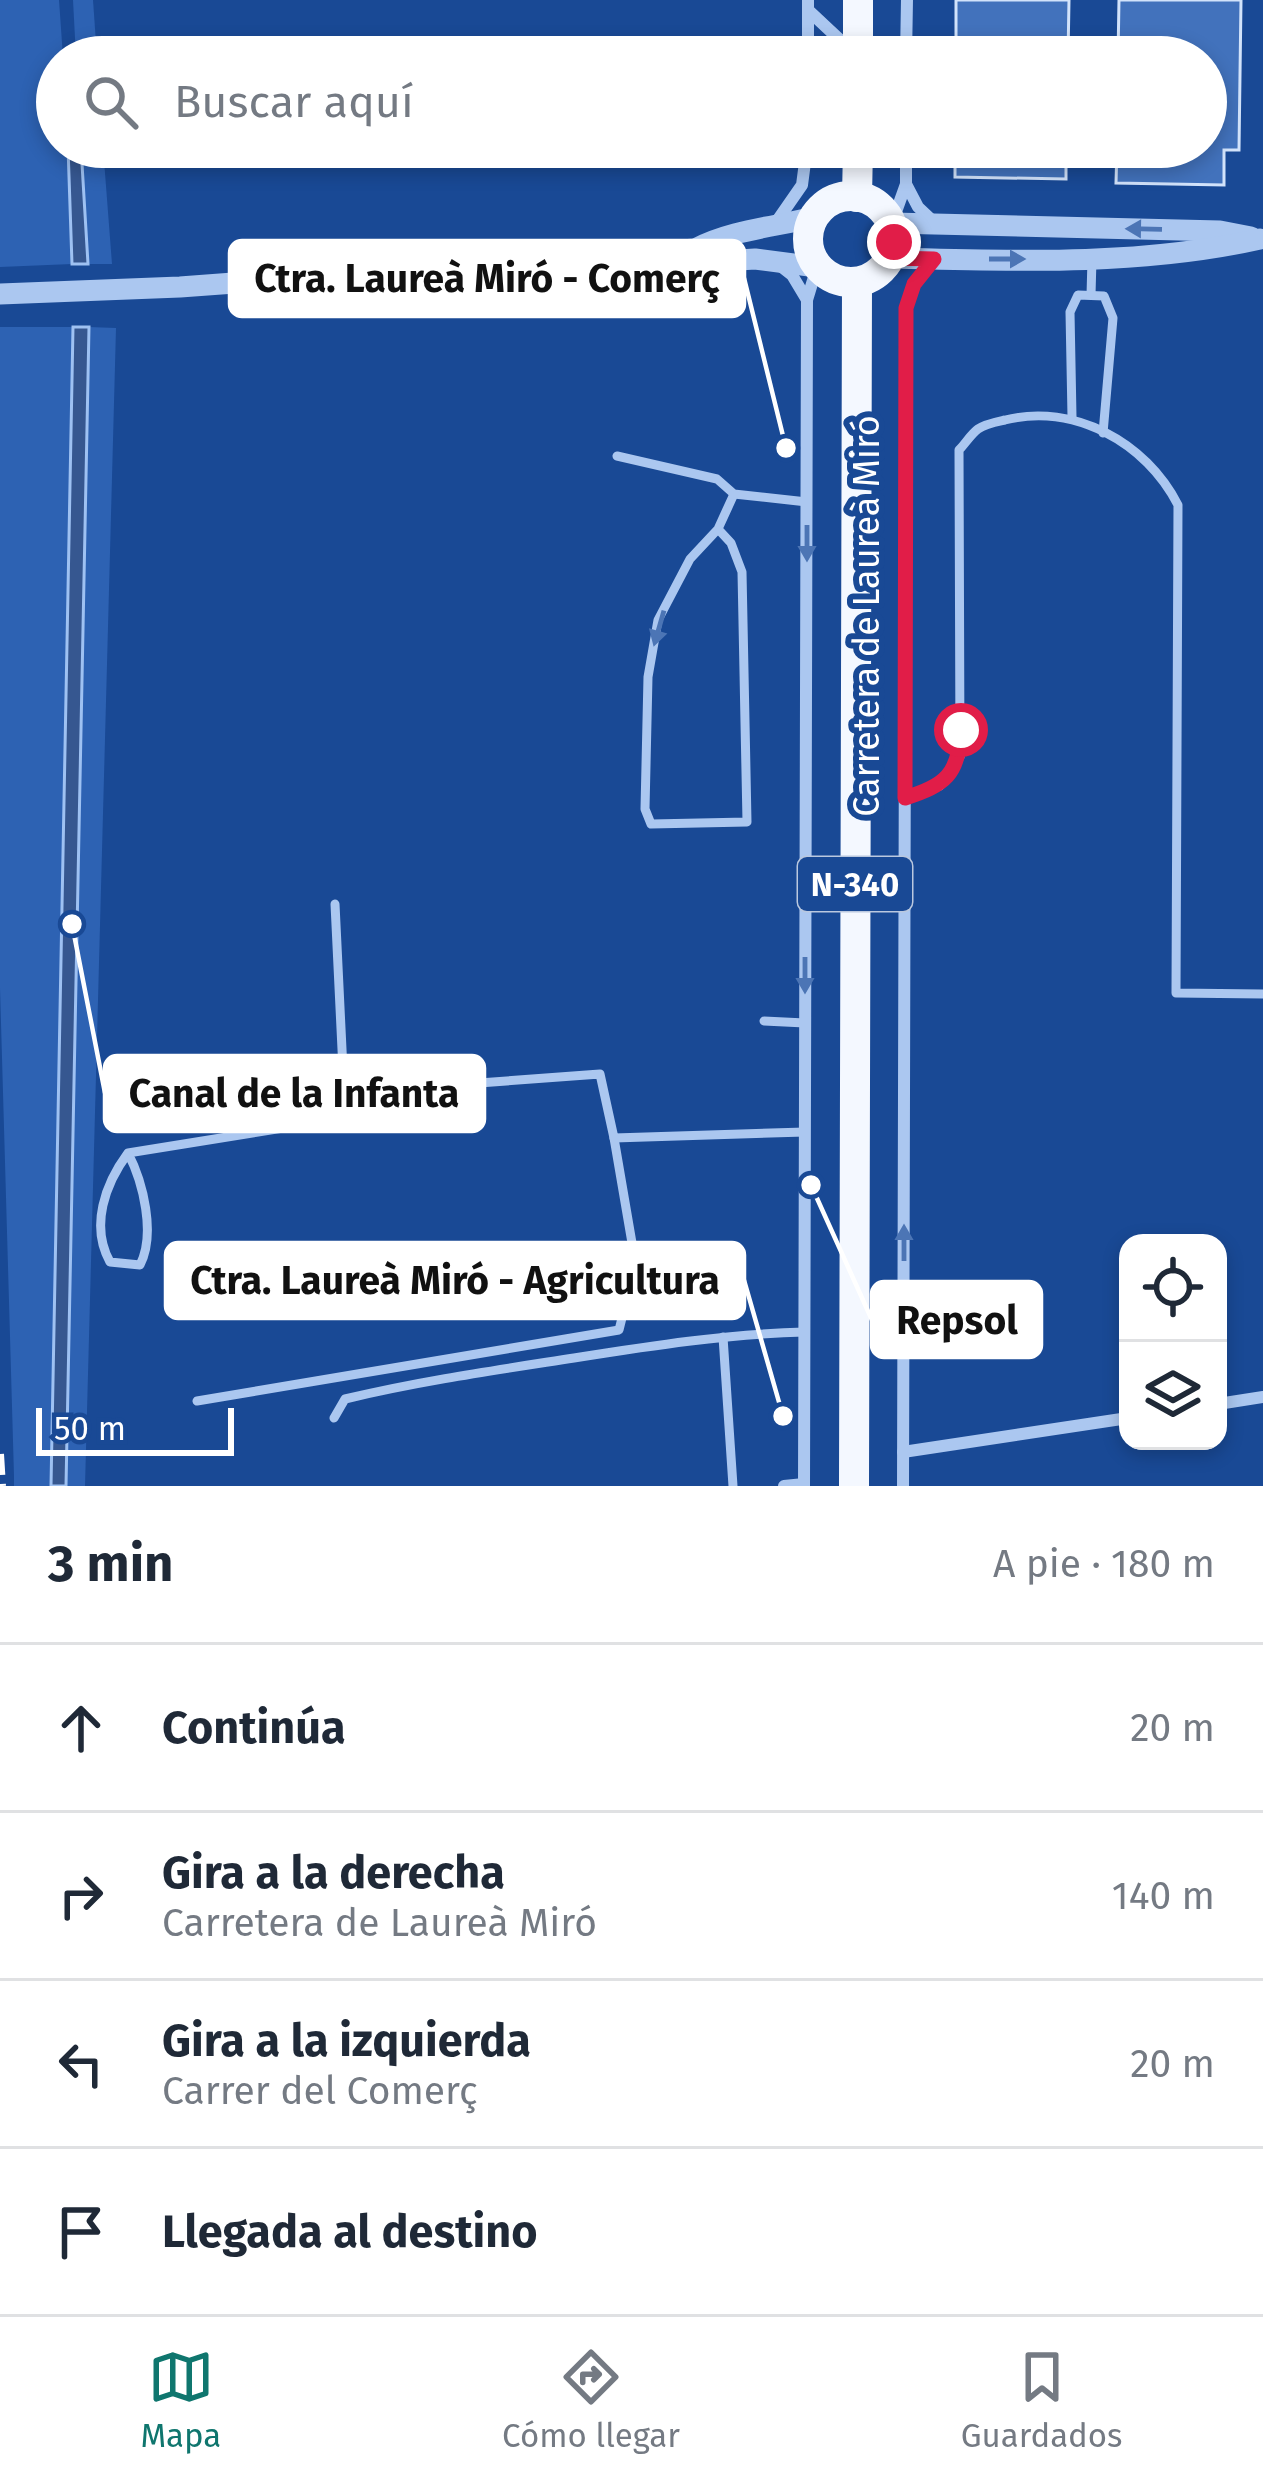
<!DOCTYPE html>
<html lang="es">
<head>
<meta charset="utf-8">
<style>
	:root { --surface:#fff; --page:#f2f2f3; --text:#1f2937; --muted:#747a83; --line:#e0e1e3; --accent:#0f766e }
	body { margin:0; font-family:"Fira Sans",sans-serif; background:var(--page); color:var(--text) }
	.controls { position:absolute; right:36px; bottom:36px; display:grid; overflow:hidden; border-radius:24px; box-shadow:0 6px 18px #0003 }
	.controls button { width:108px; height:108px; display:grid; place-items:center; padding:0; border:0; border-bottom:3px solid var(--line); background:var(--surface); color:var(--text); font:60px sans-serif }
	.scale { position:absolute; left:36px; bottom:30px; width:198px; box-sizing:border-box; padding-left:12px; border:6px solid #fff; border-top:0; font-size:33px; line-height:42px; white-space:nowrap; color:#fff; -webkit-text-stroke:9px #194995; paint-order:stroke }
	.stop { position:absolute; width:36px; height:36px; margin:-27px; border:9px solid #e11d48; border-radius:50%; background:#fff }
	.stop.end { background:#e11d48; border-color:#fff; box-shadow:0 3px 12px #0008 }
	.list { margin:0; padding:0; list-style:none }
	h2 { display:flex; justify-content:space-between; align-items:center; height:156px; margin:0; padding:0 48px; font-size:51px }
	h2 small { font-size:39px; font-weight:400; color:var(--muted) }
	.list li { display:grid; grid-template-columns:78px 1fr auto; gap:36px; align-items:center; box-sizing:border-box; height:168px; padding:0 48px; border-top:3px solid var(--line) }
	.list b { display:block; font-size:45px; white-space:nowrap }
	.list p { margin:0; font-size:39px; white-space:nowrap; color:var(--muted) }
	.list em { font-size:39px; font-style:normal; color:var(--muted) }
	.icon { flex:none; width:66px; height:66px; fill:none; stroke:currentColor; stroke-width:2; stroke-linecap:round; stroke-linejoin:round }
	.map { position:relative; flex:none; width:1263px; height:1486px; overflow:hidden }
	.search { position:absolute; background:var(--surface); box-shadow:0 6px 18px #0003; left:36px; right:36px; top:36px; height:132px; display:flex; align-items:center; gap:30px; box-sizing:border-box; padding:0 42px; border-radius:66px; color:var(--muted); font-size:45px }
	.sheet { height:828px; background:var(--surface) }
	nav { display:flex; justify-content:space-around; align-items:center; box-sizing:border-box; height:168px; border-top:3px solid var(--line); background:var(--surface); font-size:33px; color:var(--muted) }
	nav a { display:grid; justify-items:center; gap:6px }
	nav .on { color:var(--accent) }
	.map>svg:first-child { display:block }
	.green { fill:#2d62b3 }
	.water { fill:#365790; stroke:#9ec1f2; stroke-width:3 }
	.building { fill:#4272bc; stroke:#d2e3fb; stroke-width:3 }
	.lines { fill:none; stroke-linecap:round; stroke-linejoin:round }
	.service { stroke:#abc7f0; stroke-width:9 }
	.minor { stroke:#abc7f0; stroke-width:12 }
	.tertiary { stroke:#abc7f0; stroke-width:21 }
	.primary { stroke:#f4f8ff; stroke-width:30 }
	.rail { stroke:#fff; stroke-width:8; stroke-dasharray:21 9; stroke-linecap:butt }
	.oneway { fill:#4c75b5 }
	.route { stroke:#e11d48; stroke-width:15 }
	.labels { text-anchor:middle; stroke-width:12; stroke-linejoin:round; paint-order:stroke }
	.shield { fill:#194995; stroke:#bac8df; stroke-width:3 }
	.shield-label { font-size:33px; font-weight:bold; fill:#fff }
	.street-label { font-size:36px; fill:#fff; stroke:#194995 }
	.leader { fill:none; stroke:#fff; stroke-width:4.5 }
	.callout-dot { fill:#fff; stroke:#194995; stroke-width:4.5 }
	.callout { fill:#fff; stroke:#fff; stroke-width:4.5 }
	.callout-label { font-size:39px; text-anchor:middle; font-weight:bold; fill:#111 }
</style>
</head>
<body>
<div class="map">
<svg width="1263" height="1486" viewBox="0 0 1263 1486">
	<rect width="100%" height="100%" fill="#194995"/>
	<g class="green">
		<polygon points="0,0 59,0 63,57 57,57 57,147 68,147 72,264 0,267"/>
		<polygon points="73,0 93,0 97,57 76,57"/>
		<polygon points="81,147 103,147 112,264 88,264"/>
		<polygon points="0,327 73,327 51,1486 14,1486 14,1476 0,988"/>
		<polygon points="89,327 116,328 85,1486 66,1486"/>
	</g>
	<g class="water">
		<polygon points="68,147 81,147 88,264 72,264"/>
		<polygon points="73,327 89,327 66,1486 51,1486"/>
	</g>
	<g class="building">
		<polygon points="956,0 1069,0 1068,57 956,57"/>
		<polygon points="1119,0 1241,0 1239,150 1224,150 1224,185 1116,183 1117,147 1206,147 1206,57 1118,57"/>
		<polygon points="955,147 1066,147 1066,179 955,177"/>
	</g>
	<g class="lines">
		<g class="service">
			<polyline points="1091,295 1092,259"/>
			<polyline points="1072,417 1070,312 1078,295 1104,296 1113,318 1103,433"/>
			<polyline points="617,456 717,479 734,494 807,502"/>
			<polyline points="718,529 731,543 742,572 747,822 651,824 645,809 648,677 658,620 690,559 718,529 734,494"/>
			<path d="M905,798L940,786L960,757L959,450C965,444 971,434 978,429C985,424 996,422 1005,420C1074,403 1146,442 1178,505L1176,993L1263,994"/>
			<polyline points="335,904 343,1070"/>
			<polyline points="764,1021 805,1023"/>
			<path d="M128,1153C143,1182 156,1234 140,1265L110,1262C90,1226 105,1184 128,1153L464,1099L479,1083L600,1074L614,1138L805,1132"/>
			<polyline points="723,1337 733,1486"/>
			<polyline points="197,1401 619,1330 623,1314 643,1307 614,1138"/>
			<path d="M334,1418L345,1399C420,1381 497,1370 574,1358C650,1346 727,1334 804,1332"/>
		</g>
		<g class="minor">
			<polyline points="808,10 855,54"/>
			<polyline points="808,57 808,0"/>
			<polyline points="906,57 907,0"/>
			<polyline points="906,184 918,207 936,224"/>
			<polyline points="777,221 802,185 807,147"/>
			<polyline points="892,223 906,184 906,147"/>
			<polyline points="778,264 792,275 807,300"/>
			<polyline points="1218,1404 1263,1397"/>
			<polyline points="903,1452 1128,1418"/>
			<polyline points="784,1486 804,1484"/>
			<polyline points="804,1486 807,300 817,267"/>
			<polyline points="903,1486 906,308 914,284 933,259"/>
		</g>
		<g class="tertiary">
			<polyline points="892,223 1220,231 1251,237"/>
			<polyline points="695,249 723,261 755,259 817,267"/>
			<path d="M890,258C1012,261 1140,266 1260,239"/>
			<path d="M0,294L180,287L695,249C731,230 774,227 815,217"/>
		</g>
		<g class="primary">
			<polyline points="858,57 858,0"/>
			<circle cx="851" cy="239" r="43"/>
			<polyline points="857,197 858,147"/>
			<polyline points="854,1486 857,282"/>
		</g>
		<polyline class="rail" points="0,1454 2,1486"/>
	</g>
	<defs><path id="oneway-solid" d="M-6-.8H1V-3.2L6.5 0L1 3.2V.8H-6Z" transform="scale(3)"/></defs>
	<g class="oneway">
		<use href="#oneway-solid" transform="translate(1144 229) rotate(-179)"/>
		<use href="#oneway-solid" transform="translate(1007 259)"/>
		<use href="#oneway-solid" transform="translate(807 543) rotate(90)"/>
		<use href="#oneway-solid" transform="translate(659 628) rotate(106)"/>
		<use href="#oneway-solid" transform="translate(805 975) rotate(90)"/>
		<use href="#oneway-solid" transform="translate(904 1243) rotate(-90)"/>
	</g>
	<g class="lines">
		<path class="route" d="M894,242L890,258L934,259L914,284L906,308L905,798C945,785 959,775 961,730"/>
	</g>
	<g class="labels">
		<rect class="shield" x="798" y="857" width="114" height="54" rx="9"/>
		<g class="shield-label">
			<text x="855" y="896">N-340</text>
		</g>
		<g class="street-label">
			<text transform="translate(866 616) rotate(-90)" y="13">Carretera de Laureà Miró</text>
		</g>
	</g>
	<path class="leader" d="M786 448L744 278M72 924L105 1093M783 1416L744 1280M811 1185L872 1320"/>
	<g class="callout-dot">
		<circle cx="786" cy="448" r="12"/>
		<circle cx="72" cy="924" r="12"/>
		<circle cx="783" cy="1416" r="12"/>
		<circle cx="811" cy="1185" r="12"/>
	</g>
	<g class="callout">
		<rect x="230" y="241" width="514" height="75" rx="12"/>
		<rect x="105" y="1056" width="379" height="75" rx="12"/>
		<rect x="166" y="1243" width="578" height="75" rx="12"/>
		<rect x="872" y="1282" width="169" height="75" rx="12"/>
	</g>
	<g class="callout-label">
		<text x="487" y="292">Ctra. Laureà Miró - Comerç</text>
		<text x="294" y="1107">Canal de la Infanta</text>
		<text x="455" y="1294">Ctra. Laureà Miró - Agricultura</text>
		<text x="957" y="1334">Repsol</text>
	</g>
</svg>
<div class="controls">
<button><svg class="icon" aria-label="locate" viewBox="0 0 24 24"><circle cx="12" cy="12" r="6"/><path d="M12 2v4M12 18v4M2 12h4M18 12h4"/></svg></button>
<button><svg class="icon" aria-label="layers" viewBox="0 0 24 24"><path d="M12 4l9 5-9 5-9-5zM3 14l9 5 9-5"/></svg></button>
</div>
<div class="scale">50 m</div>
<div class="stop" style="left:961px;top:730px"></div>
<div class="stop end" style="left:894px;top:242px"></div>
<div class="search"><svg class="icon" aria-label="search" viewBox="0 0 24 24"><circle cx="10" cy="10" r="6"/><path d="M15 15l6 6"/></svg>Buscar aquí</div>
</div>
<section class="sheet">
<h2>3 min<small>A pie · 180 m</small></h2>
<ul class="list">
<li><svg class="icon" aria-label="ahead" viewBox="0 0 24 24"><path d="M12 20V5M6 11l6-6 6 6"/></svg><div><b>Continúa</b></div><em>20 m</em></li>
<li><svg class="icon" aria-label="right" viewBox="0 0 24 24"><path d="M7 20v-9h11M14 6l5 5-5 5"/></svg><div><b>Gira a la derecha</b><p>Carretera de Laureà Miró</p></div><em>140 m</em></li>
<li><svg class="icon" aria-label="left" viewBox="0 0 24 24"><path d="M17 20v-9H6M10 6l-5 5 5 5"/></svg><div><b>Gira a la izquierda</b><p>Carrer del Comerç</p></div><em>20 m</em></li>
<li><svg class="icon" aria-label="arrive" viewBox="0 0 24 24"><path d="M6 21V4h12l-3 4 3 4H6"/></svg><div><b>Llegada al destino</b></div></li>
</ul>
</section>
<nav>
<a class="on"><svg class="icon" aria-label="map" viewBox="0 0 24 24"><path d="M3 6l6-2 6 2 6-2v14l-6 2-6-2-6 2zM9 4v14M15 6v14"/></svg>Mapa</a>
<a><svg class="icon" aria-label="directions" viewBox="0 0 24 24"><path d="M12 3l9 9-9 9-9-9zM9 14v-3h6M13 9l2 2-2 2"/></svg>Cómo llegar</a>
<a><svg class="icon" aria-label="saved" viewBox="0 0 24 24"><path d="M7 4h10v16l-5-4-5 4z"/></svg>Guardados</a>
</nav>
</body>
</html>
